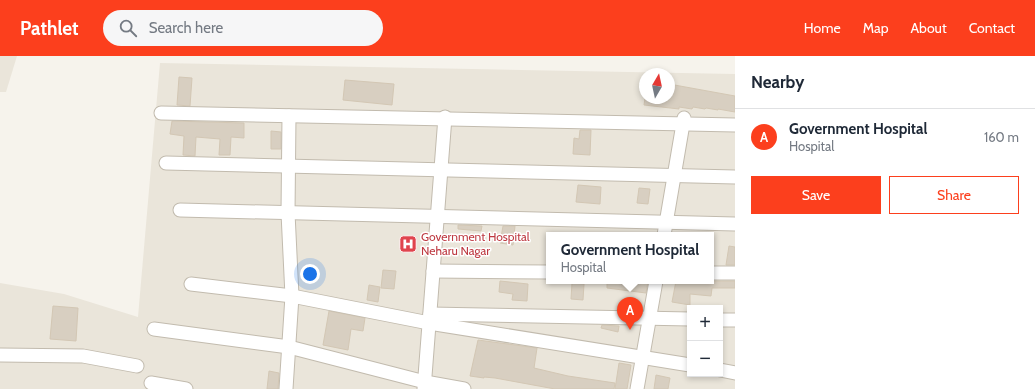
<!DOCTYPE html>
<html lang="en">
<head>
<meta charset="utf-8">
<style>
	:root { --surface:#fff; --page:#f6f6f7; --text:#1f2937; --muted:#747a83; --line:#e0e1e3; --accent:#fc3f1d }
	body { margin:0; font-family:Cabin,sans-serif; background:var(--page); color:var(--text) }
	.controls { position:absolute; right:12px; bottom:12px; display:grid; overflow:hidden; border-radius:0px; box-shadow:0 2px 6px #0003 }
	.controls button { width:36px; height:36px; display:grid; place-items:center; padding:0; border:0; border-bottom:1px solid var(--line); background:var(--surface); color:var(--text); font:20px sans-serif }
	.compass { position:absolute; left:639px; top:12px; width:36px; height:36px; border-radius:50%; background:var(--surface); box-shadow:0 2px 6px #0003; rotate:9deg }
	.you { position:absolute; left:310px; top:218px; width:14px; height:14px; margin:-10px; border:3px solid #fff; border-radius:50%; background:#1a73e8; box-shadow:0 0 0 6px #1a73e833 }
	.badge { display:grid; place-items:center; width:26px; height:26px; border-radius:50%; background:var(--accent); color:#fff; font-size:13px; font-weight:700 }
	.pin { position:absolute; translate:-50% -33px; filter:drop-shadow(0 1px 2px #0008) }
	.pin::after { content:''; position:absolute; top:21px; width:14px; height:12px; background:inherit; clip-path:polygon(0 0,100% 0,50% 100%) }
	.popup { position:absolute; left:546px; top:176px; width:168px; height:52px; box-sizing:border-box; display:grid; place-content:center; border-radius:0px; background:var(--surface); filter:drop-shadow(0 1px 3px #0005); font-size:13px; white-space:nowrap; color:var(--muted) }
	.popup b { font-size:15px; color:var(--text) }
	.popup::after { content:''; position:absolute; left:50%; top:100%; margin-left:-8px; border:8px solid transparent; border-top-color:var(--surface) }
	.list { margin:0; padding:0; list-style:none }
	h2 { display:flex; justify-content:space-between; align-items:center; height:52px; margin:0; padding:0 16px; font-size:17px }
	h2 small { font-size:13px; font-weight:400; color:var(--muted) }
	.list li { display:grid; grid-template-columns:26px 1fr auto; gap:12px; align-items:center; box-sizing:border-box; height:56px; padding:0 16px; border-top:1px solid var(--line) }
	.list b { display:block; font-size:15px; white-space:nowrap }
	.list p { margin:0; font-size:13px; white-space:nowrap; color:var(--muted) }
	.list em { font-size:13px; font-style:normal; color:var(--muted) }
	.actions { display:flex; gap:8px; padding:12px 16px }
	.actions a { flex:1; padding:9px 0; border:1px solid var(--accent); border-radius:0px; text-align:center; font-size:14px; color:var(--accent) }
	.actions .main { background:var(--accent); color:#fff }
	.icon { flex:none; width:22px; height:22px; fill:none; stroke:currentColor; stroke-width:2; stroke-linecap:round; stroke-linejoin:round }
	.map { position:relative; flex:none; width:735px; height:333px; overflow:hidden }
	header { display:flex; align-items:center; gap:24px; box-sizing:border-box; height:56px; padding:0 20px; background:var(--accent); color:#fff }
	header strong { font-size:19px }
	nav { display:flex; gap:22px; margin-inline-start:auto; font-size:14px }
	.search { width:280px; height:36px; background:var(--page); display:flex; align-items:center; gap:10px; box-sizing:border-box; padding:0 14px; border-radius:22px; color:var(--muted); font-size:15px }
	main { display:flex }
	aside { flex:1; background:var(--surface) }
	.map>svg:first-child { display:block }
	.residential { fill:#eae5da; fill-rule:evenodd }
	.building { fill:#d8cfc1; stroke:#d3c7b4 }
	.lines { fill:none; stroke-linecap:round; stroke-linejoin:round }
	.minor-casing { stroke:#c2bbae; stroke-width:15 }
	.minor { stroke:#fff; stroke-width:13 }
	.labels { text-anchor:middle; stroke-width:3; stroke-linejoin:round; paint-order:stroke }
	.health-label { font-size:12px; fill:#be3a42; stroke:#fff; text-anchor:start }
</style>
</head>
<body>
<header>
<strong>Pathlet</strong>
<div class="search"><svg class="icon" aria-label="search" viewBox="0 0 24 24"><circle cx="10" cy="10" r="6"/><path d="M15 15l6 6"/></svg>Search here</div>
<nav><a>Home</a><a>Map</a><a>About</a><a>Contact</a></nav>
</header>
<main>
<div class="map">
<svg width="735" height="333" viewBox="0 0 735 333">
	<rect width="100%" height="100%" fill="#f6f3ec"/>
	<g class="residential">
		<polygon points="0,0 17,0 6,36 0,36"/>
		<path d="M160,7L735,18V333H0V227L64,238L138,261ZM645,18H669V42H645ZM549,179H711V225H549ZM690,252H720V318H690Z"/>
	</g>
	<g class="building">
		<polygon points="179,21 192,22 190,50 177,49"/>
		<polygon points="345,24 394,28 392,49 343,44"/>
		<polygon points="669,28 735,40 735,56 718,53 718,54 706,52 705,53 693,51 692,53 679,51 679,53 644,49 645,42 669,42"/>
		<polygon points="172,65 244,67 244,82 231,81 230,99 219,99 220,83 196,81 195,100 183,99 184,80 170,78"/>
		<polygon points="580,74 591,74 590,99 573,98 574,82 579,83"/>
		<polygon points="271,75 281,76 281,93 271,93"/>
		<polygon points="578,129 601,131 600,148 576,146"/>
		<polygon points="639,132 650,133 648,148 637,147"/>
		<polygon points="458,169 482,170 481,175 458,173"/>
		<polygon points="503,170 515,170 513,189 500,187"/>
		<polygon points="729,190 735,191 735,209 726,209"/>
		<polygon points="383,214 396,215 394,233 381,232"/>
		<polygon points="500,225 528,228 527,245 512,244 513,238 499,236"/>
		<polygon points="607,225 648,225 646,237 607,232"/>
		<polygon points="676,225 735,225 735,232 712,232 711,240 690,238 690,249 672,246"/>
		<polygon points="572,227 584,228 583,244 571,243"/>
		<polygon points="369,229 380,231 378,246 367,244"/>
		<polygon points="53,250 78,252 76,285 50,283"/>
		<polygon points="329,255 365,262 363,275 351,273 348,294 323,289"/>
		<polygon points="602,269 619,270 618,276 601,272"/>
		<polygon points="478,284 537,292 534,312 568,320 615,327 614,333 555,333 495,322 484,321 484,322 470,320"/>
		<polygon points="619,307 631,309 627,333 615,333"/>
		<polygon points="269,315 279,317 278,333 267,333"/>
		<polygon points="656,319 670,322 668,333 654,333"/>
	</g>
	<g class="lines">
		<defs>
			<g id="minor">
				<polyline points="161,57 735,69"/>
				<polyline points="166,107 735,121"/>
				<polyline points="180,154 735,168"/>
				<polyline points="664,179 684,62"/>
				<polyline points="433,215 549,216"/>
				<polyline points="711,217 735,217"/>
				<polyline points="191,228 292,240 429,267 690,309"/>
				<polyline points="430,258 690,263"/>
				<polyline points="720,264 735,264"/>
				<polyline points="154,273 289,291 425,326 464,333"/>
				<polyline points="0,299 83,300 137,310"/>
				<polyline points="720,314 735,317"/>
				<polyline points="151,327 186,333"/>
				<polyline points="286,333 292,240 288,157 289,60"/>
				<polyline points="424,333 445,61"/>
				<polyline points="637,333 656,225"/>
			</g>
		</defs>
		<use href="#minor" class="minor-casing"/>
		<use href="#minor" class="minor"/>
	</g>
	<defs>
		<symbol id="hospital-square" viewBox="-11 -11 22 22"><rect x="-9" y="-9" width="18" height="18" rx="4" fill="#e0444e" stroke="#fff"/><path d="M-5-5h3v3.5h4V-5h3V5h-3V1.5h-4V5h-3Z" fill="#fff"/></symbol>
	</defs>
	<g fill-rule="evenodd">
		<use href="#hospital-square" x="398" y="178" width="20" height="20"/>
	</g>
	<g class="labels">
		<g class="health-label">
			<text x="421" y="185">Government Hospital<tspan x="421" dy="14">Neharu Nagar</tspan></text>
		</g>
	</g>
</svg>
<div class="controls">
<button>+</button>
<button>−</button>
</div>
<svg class="compass" viewBox="-18 -18 36 36"><path d="M0-13l5 13h-10z" fill="#e53935"/><path d="M0 13l5-13h-10z" fill="#747a83"/></svg>
<div class="you"></div>
<div class="pin badge" style="left:630px;top:274px">A</div>
<div class="popup"><b>Government Hospital</b>Hospital</div>
</div>
<aside>
<h2>Nearby<small></small></h2>
<ul class="list">
<li><span class="badge">A</span><div><b>Government Hospital</b><p>Hospital</p></div><em>160 m</em></li>
</ul>
<div class="actions"><a class="main">Save</a><a>Share</a></div>
</aside>
</main>
</body>
</html>
